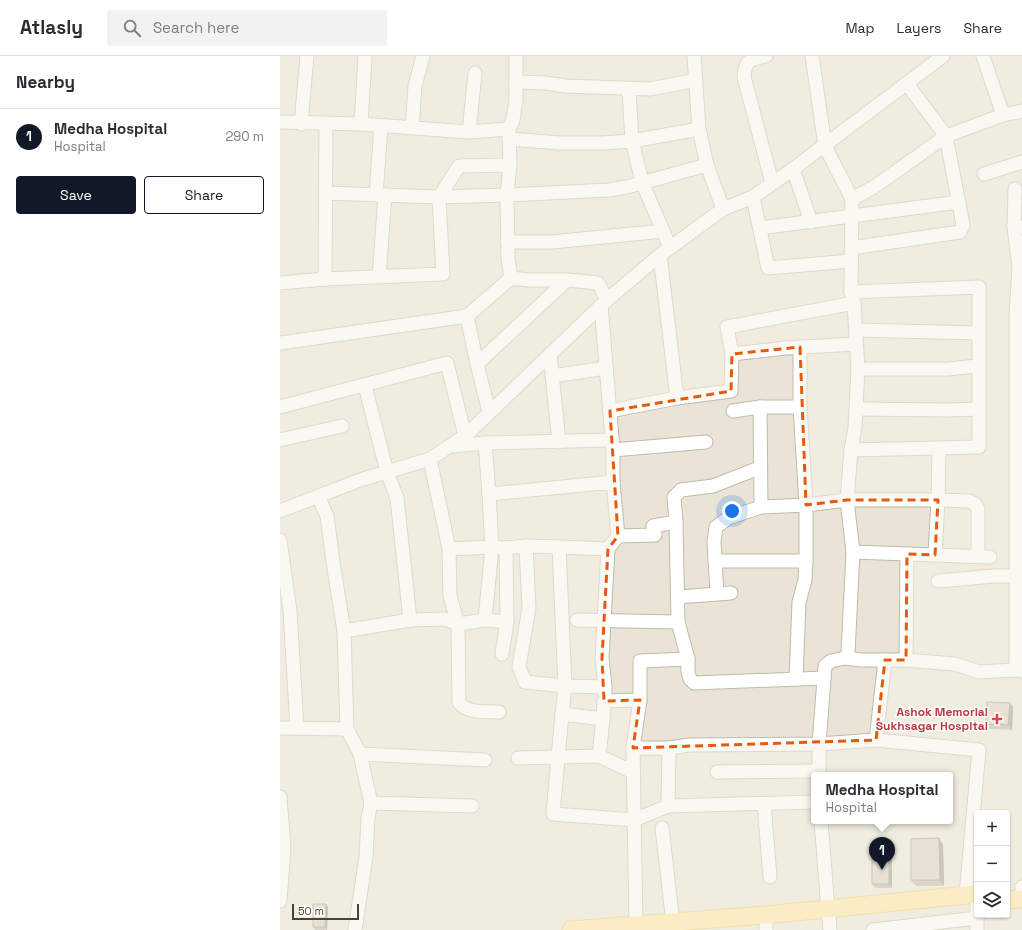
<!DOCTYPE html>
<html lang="en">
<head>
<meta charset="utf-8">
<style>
	:root { --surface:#fff; --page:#f2f2f3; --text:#2b2b33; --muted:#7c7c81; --line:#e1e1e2; --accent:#111827 }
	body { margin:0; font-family:"Space Grotesk",sans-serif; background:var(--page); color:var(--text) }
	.controls { position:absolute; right:12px; bottom:12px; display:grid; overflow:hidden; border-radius:4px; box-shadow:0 1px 3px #0004 }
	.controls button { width:36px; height:36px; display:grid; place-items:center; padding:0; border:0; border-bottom:1px solid var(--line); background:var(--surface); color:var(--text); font:20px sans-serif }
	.scale { position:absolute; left:12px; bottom:10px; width:67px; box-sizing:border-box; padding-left:4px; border:2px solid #494336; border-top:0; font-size:11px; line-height:14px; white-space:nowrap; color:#494336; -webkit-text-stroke:3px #fff; paint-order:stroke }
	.you { position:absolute; left:452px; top:455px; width:14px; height:14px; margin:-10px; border:3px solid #fff; border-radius:50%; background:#1a73e8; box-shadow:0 0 0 6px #1a73e833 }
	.badge { display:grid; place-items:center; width:26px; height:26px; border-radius:50%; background:var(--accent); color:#fff; font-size:13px; font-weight:700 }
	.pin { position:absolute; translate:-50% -33px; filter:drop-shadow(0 1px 2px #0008) }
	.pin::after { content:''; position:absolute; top:21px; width:14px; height:12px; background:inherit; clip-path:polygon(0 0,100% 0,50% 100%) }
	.popup { position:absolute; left:531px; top:716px; width:142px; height:52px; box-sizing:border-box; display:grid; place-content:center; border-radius:4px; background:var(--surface); filter:drop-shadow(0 1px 3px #0005); font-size:13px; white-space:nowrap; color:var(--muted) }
	.popup b { font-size:15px; color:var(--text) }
	.popup::after { content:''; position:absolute; left:50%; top:100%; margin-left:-8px; border:8px solid transparent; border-top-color:var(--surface) }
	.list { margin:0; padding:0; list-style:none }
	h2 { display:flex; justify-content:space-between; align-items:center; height:52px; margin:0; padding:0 16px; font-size:17px }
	h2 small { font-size:13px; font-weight:400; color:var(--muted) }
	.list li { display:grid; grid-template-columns:26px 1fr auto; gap:12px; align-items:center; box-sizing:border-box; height:56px; padding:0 16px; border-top:1px solid var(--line) }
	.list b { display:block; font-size:15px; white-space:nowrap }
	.list p { margin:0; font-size:13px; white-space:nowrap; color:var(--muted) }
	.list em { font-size:13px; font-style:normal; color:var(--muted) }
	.actions { display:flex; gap:8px; padding:12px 16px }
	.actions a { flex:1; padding:9px 0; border:1px solid var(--accent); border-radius:4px; text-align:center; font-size:14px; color:var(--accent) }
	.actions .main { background:var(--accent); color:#fff }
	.icon { flex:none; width:22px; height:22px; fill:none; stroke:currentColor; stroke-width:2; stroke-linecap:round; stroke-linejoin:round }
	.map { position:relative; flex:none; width:742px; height:874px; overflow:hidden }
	header { display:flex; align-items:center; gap:24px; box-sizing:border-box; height:56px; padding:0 20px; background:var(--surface); border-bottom:1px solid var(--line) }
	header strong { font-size:19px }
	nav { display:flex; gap:22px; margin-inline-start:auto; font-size:14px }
	.search { width:280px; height:36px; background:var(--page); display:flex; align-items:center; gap:10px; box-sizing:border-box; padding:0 14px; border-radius:4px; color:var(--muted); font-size:15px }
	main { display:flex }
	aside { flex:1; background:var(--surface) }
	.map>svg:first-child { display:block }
	.residential { fill:#e9e4d6; fill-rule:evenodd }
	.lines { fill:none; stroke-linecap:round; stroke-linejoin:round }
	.minor-casing { stroke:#c1baaa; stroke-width:15 }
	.major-casing { stroke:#eac861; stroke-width:19 }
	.minor { stroke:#fff; stroke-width:13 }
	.major { stroke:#ffe797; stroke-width:17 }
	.wall { fill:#b9b1a3 }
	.shaded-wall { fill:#969084 }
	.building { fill:#d7cebd; stroke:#969084 }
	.marked { fill:none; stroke:#e8590c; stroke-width:3; stroke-dasharray:8 5; stroke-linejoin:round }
	.health-dot { fill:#e0444e; stroke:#fff; stroke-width:1.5 }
	.labels { text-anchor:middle; stroke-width:3; stroke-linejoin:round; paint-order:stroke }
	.health-label { font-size:12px; font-weight:bold; fill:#be3a42; stroke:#fff; text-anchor:end }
</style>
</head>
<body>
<header>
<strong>Atlasly</strong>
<div class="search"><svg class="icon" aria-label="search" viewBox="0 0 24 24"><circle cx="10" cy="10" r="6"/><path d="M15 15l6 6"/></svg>Search here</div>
<nav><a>Map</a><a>Layers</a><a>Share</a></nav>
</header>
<main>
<aside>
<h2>Nearby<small></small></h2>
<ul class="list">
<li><span class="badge">1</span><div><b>Medha Hospital</b><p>Hospital</p></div><em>290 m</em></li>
</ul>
<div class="actions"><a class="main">Save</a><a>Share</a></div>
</aside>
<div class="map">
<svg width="742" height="874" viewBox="0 0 742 874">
	<rect width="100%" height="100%" fill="#f5f2e8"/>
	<path class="residential" d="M0,0H742V874H0ZM534,719H670V765H534ZM697,757H727V859H697Z"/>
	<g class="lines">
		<defs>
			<g id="minor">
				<polyline points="414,0 419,73 427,109 443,153"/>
				<path d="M486,0C470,3 465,4 464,21L492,127"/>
				<polyline points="532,0 545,90 572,143 571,236 574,247 578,313 575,371 571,394 567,444 573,496 568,597 565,602 551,605 545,610 539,688 539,719"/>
				<polyline points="703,0 723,59"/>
				<polyline points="236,26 266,27 285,30 370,33 416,24"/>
				<polyline points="0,66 81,68 85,0"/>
				<polyline points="21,68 27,0"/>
				<polyline points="81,68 189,76 195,17"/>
				<polyline points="132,72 135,30 143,0"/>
				<polyline points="189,76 229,73"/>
				<polyline points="229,83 280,87 322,87 352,85 349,33"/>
				<polyline points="513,113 531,166"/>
				<polyline points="704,118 742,106"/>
				<polyline points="45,137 159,141 227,139 230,109"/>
				<polyline points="96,139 101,70"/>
				<polyline points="473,141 488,212 571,205"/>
				<polyline points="572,143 594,131 666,80 723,59 742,55"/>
				<polyline points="734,171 735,133"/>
				<polyline points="742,171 734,171 739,212 736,257 736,614 742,615"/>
				<polyline points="480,172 679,146"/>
				<polyline points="383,175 362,126 352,85 419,73"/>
				<polyline points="227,186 272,186 383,175 390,192"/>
				<polyline points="571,192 680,176 683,169 666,80 627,28"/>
				<polyline points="380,199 397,342"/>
				<polyline points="99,221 105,139"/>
				<polyline points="231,222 228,202 227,139 329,134 347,131 427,109"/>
				<polyline points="45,223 46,68"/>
				<polyline points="0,227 45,223 163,218 159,141 179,110 230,109 229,73 233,64 236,44 236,0"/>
				<polyline points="321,249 333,394 426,386"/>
				<polyline points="187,260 197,308"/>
				<polyline points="576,274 699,277"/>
				<polyline points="0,287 187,260 231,222 249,224 287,224 318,227 327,244"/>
				<polyline points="270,298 279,386"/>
				<polyline points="452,298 506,292 576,288"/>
				<polyline points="578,313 667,313 698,310"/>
				<polyline points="272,320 326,312"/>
				<polyline points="85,330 107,416 117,442 130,564"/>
				<polyline points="0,351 167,307 185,380"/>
				<polyline points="480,351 481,451"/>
				<polyline points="576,353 668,354 698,353"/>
				<polyline points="330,355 397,342 451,335 452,298 447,271 574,247"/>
				<polyline points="453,355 480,351 520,351"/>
				<polyline points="209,356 197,308 287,224"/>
				<polyline points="0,384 62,370"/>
				<polyline points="205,387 209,438"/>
				<polyline points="172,390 205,387 332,384"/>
				<polyline points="571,394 699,391 699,231 571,236"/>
				<path d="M150,403L169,493L170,540L178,568L179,647C190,658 204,655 219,656"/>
				<polyline points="333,426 333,394"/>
				<polyline points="38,440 47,460 54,513 64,575"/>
				<polyline points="0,455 80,424 150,403 185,380 327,244 380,199 443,153 473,141 513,113 663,0"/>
				<polyline points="396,466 394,441 401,434 433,430 479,412"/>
				<polyline points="0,484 10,555 17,672"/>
				<polyline points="246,490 249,552 239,611 245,626 285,630 325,631"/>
				<polyline points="279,491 328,493"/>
				<polyline points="169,493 212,491 226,492 246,490 279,491 285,630 282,658"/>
				<polyline points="573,496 710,501"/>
				<polyline points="655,499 658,444 689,445 695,448 698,453 698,501"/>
				<polyline points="435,505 526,505"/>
				<polyline points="658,525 714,520 735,520"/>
				<polyline points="437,538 434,485 436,471 448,462 481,451 526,449 520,351 520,291"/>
				<polyline points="398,541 451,537"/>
				<polyline points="205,564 212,491 209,438 333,426 338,480 375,479 373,470 396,466 398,566 408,603 408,616 410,623 414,627 544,622"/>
				<polyline points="297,564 398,566"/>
				<polyline points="222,598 227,566 226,492"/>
				<polyline points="565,602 581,604 626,604 675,608 699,616 736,614"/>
				<polyline points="626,604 627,498"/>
				<polyline points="516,623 519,546 525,524 526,505 526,449 567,444 658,444 659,393"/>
				<polyline points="325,638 325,631 322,602 328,493 338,480"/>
				<polyline points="360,644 324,645 323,663 282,658 273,758 354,764 388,750"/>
				<polyline points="0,672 67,673 64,575 130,564 165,563 178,568 205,564 227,566"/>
				<polyline points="67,673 80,698 91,747 88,762 86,801 75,874"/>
				<polyline points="596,684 605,604"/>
				<polyline points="353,692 389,692 388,750 534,746"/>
				<polyline points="389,692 409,689 539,688 596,684 699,694 686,839"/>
				<polyline points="80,698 205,704"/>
				<polyline points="319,700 323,663"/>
				<polyline points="238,702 319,700 353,716"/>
				<polyline points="437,716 539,715"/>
				<polyline points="0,741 4,792 0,845"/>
				<polyline points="91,747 192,750"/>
				<polyline points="484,748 490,821"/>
				<polyline points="541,765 548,853"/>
				<polyline points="382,772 393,867"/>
				<polyline points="742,835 742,831"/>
				<polyline points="697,847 697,874"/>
				<polyline points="549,861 550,874"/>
				<polyline points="486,867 486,874"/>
				<polyline points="356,869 353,692 360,644 360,605 408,603"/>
				<polyline points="593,874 697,862"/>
			</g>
			<g id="major">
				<polyline points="727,844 742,843"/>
				<polyline points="291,874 485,859 697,838"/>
			</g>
		</defs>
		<use href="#minor" class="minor-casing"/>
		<use href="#major" class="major-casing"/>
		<use href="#minor" class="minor"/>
		<use href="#major" class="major"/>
	</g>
	<g class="wall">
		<polygon points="730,647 733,651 732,674 710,673 706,668"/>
		<polygon points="609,789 612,794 612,832 596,832 592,828"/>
		<polygon points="663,789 664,830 636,830 631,824"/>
		<polygon points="46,848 48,851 47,874 35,874 33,871"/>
	</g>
	<g class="shaded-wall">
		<polygon points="730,647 733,651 732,674 728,669"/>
		<polygon points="659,782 663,789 664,830 660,824"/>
		<polygon points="609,789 612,794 612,832 609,828"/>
		<polygon points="46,848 48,851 47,874 45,871"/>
	</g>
	<g class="building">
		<polygon points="707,646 730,647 728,669 706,668"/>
		<polygon points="659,782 660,824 631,824 631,783"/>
		<rect x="592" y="789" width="17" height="39"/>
		<polygon points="33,848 46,848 45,871 33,871"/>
	</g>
	<path d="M0 0H742V874H0ZM520,291L526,449L567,444H658L655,499L627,498L626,604H605L596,684L353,692L360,644L324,645L322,602L328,493L338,480L330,355L451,335L452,298Z" fill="#f5f2e8" fill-opacity=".55" fill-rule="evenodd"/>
	<path class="marked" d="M520,291L526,449L567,444H658L655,499L627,498L626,604H605L596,684L353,692L360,644L324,645L322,602L328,493L338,480L330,355L451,335L452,298Z"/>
	<path class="health-dot" d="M715 657h4v4h4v4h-4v4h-4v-4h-4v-4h4z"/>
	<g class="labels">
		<g class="health-label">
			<text x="708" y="660">Ashok Memorial<tspan x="708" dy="14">Sukhsagar Hospital</tspan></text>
		</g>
	</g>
</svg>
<div class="controls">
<button>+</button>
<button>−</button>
<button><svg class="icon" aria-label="layers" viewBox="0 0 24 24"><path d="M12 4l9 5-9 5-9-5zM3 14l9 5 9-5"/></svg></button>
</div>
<div class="scale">50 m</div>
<div class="you"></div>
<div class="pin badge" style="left:602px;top:814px">1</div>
<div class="popup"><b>Medha Hospital</b>Hospital</div>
</div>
</main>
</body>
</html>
